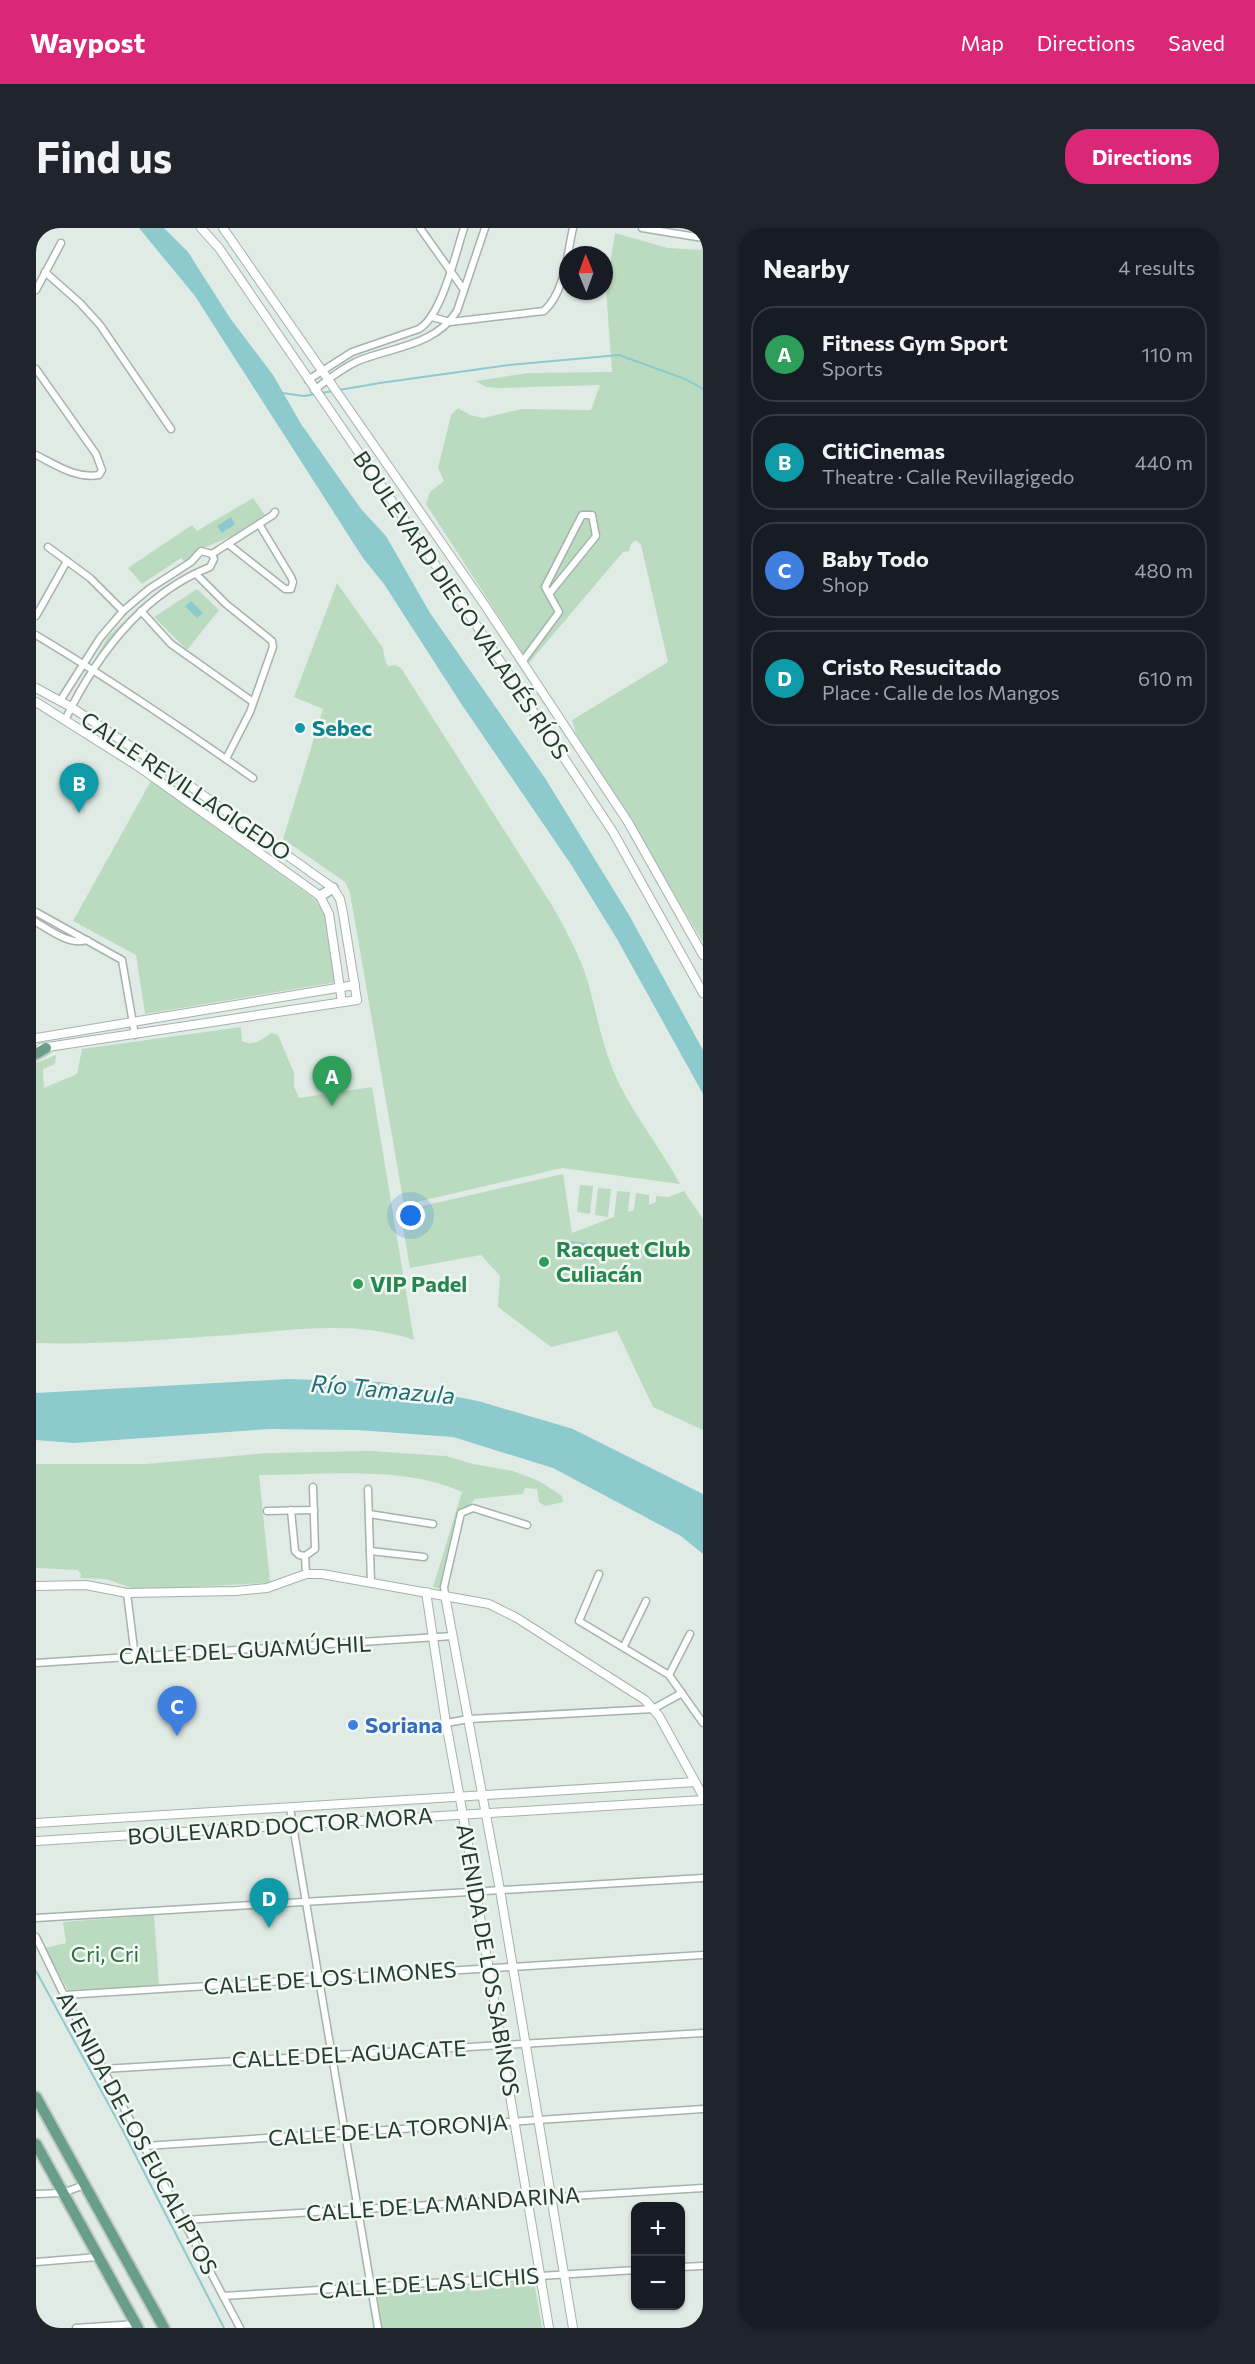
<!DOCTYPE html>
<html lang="en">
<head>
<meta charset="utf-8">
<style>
	:root { --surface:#171b24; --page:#20242c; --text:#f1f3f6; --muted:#9ea1a6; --line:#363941; --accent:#db2777 }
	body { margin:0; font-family:Commissioner,sans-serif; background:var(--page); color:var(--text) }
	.controls { position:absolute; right:18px; bottom:18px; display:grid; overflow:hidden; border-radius:12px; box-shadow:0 2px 4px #0004 }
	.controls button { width:54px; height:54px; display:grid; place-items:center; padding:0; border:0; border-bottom:2px solid var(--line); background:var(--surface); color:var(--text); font:30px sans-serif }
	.compass { position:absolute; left:523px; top:18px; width:54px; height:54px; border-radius:50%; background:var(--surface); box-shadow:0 2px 4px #0004; rotate:359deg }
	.you { position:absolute; left:375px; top:988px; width:21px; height:21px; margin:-15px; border:4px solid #fff; border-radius:50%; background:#1a73e8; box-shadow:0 0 0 9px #1a73e833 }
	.badge { display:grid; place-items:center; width:39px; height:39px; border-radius:50%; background:var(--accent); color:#fff; font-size:20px; font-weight:700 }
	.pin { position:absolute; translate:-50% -50px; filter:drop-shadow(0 2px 3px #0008) }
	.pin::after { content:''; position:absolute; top:32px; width:21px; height:18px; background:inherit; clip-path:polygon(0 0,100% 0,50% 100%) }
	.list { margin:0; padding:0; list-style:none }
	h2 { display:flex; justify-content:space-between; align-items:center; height:78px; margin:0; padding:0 24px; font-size:26px }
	h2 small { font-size:20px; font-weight:400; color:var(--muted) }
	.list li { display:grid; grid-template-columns:39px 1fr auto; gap:18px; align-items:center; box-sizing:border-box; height:96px; margin:0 12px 12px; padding:0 12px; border:2px solid var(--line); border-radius:24px }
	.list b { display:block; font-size:22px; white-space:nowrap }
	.list p { margin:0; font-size:20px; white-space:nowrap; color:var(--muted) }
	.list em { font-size:20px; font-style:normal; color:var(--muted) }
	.map { position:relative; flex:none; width:667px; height:2100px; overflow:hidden; border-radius:24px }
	header { display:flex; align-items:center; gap:36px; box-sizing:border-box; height:84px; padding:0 30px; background:var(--accent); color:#fff }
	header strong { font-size:28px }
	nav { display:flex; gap:33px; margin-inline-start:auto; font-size:21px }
	.intro { display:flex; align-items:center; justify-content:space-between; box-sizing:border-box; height:144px; padding:0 36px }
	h1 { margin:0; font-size:42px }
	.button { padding:15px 27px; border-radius:24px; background:var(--accent); color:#fff; font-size:21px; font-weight:700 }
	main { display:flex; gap:36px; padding:0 36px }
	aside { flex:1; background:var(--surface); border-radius:24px; box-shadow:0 2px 4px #0004 }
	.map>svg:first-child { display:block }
	.green { fill:#bbdbc0 }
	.water { fill:#8ccacd }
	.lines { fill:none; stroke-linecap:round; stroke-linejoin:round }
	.stream { stroke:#8ccacd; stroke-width:2 }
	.minor-casing { stroke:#a4b3ab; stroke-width:9 }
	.tertiary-casing { stroke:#a4b3ab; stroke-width:10 }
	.secondary-casing { stroke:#a1b6ac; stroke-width:12 }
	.primary-casing { stroke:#c1c8c5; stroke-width:14 }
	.minor { stroke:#fff; stroke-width:6 }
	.tertiary { stroke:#fff; stroke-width:8 }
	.secondary { stroke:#fff; stroke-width:9 }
	.primary { stroke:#699e8a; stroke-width:10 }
	.culture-dot { fill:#0f9aa8; stroke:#f2f8f4; stroke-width:2 }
	.leisure-dot { fill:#2e9e5b; stroke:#f2f8f4; stroke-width:2 }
	.shop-dot { fill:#3f7fe0; stroke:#f2f8f4; stroke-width:2 }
	.labels { text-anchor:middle; stroke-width:5; stroke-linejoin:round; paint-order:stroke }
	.street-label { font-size:22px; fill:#233b31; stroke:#f2f8f4 }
	.culture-label { font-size:22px; font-weight:bold; fill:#0d838f; stroke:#f2f8f4; text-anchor:start }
	.leisure-label { font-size:22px; font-weight:bold; fill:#27864d; stroke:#f2f8f4; text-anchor:start }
	.shop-label { font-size:22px; font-weight:bold; fill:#366cbe; stroke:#f2f8f4; text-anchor:start }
	.park-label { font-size:22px; fill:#2f6f40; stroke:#f2f8f4 }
	.water-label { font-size:24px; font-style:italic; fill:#216f73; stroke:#f2f8f4 }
</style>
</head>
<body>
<header>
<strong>Waypost</strong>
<nav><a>Map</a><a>Directions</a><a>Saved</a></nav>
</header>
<div class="intro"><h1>Find us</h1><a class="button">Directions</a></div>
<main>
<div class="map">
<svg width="667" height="2100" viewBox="0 0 667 2100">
	<rect width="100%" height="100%" fill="#e1ebe5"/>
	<g class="green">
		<polygon points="579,5 632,20 667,22 667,714 540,506 536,492 632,434 605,317 600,312 595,316 593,323 587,324 493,435 390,276 394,264 408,253 402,240 415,187 422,180 434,187 447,190 486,181 555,182 564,157 463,160 450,159 440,153 492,145 576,144 570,61"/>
		<polygon points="217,270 229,287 196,308 160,323 149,334 145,330 106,356 92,340 156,297 161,303"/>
		<path d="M301,355L347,420L349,432L352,438L359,437L365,440L517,679C530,703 544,727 552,754C560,783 565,813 577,842C594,883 623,917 644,956L526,940L368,977L314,665L309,654L247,611L287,481L258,469Z"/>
		<polygon points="161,361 183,382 151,422 118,389"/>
		<polygon points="114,371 74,411 57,434 72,409 107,375"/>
		<polygon points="115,553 276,669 289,684 301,754 109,786 100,727 37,693"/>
		<path d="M205,799L206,813C218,819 225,812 235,805L242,807L258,845V858L263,870L336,859L378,1112C319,1092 257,1102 196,1107C131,1111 66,1117 0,1115V835L20,827L19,836L7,841L8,860L41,846L46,821Z"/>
		<polygon points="527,946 536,1005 578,989 581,963 594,964 592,984 598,982 600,965 613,967 613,977 620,974 620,968 633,969 648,963 667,991 667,1202 617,1179 581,1103 515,1119 462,1079 464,1048 445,1027 374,1040 364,983"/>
		<polygon points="544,957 557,958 554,986 541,984"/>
		<polygon points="562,960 575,961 572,989 559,987"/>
		<path d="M334,1223L410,1228L437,1236L477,1243L503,1253L526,1268L527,1274L509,1278L503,1274L501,1261L489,1260L487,1266L439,1271C420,1288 409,1335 405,1361L397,1359L426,1264C367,1237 287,1247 223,1247L234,1354L231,1355L101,1362L70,1351L44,1350L45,1347L42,1342L0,1340V1236H110L232,1225Z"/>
		<polygon points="118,1687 123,1757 32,1762 9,1720 30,1715 27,1694"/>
		<polygon points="498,2053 506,2100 344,2100 338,2067"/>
	</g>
	<g class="water">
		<polygon points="103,0 128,0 152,24 194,90 237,147 265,196 325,281 350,308 394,385 509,550 593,687 667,822 667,866 581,711 536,638 426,477 348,356 327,330 159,68"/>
		<polygon points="195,289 199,296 186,305 181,298"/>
		<polygon points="155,373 167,385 161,390 149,378"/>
		<polygon points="532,1013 562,1016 561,1032 530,1029"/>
		<polygon points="252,1151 344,1154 442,1173 537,1201 667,1266 667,1326 645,1308 517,1240 417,1209 321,1202 233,1201 38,1215 0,1212 0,1165"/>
	</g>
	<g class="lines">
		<g class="stream">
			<polyline points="246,165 268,168 344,155 473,137 583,127 649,151 667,161"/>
			<polyline points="0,1743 85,1899 188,2100"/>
		</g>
		<defs>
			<g id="minor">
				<polyline points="384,0 428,62"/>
				<polyline points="606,0 667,10"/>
				<polyline points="9,44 44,75 64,97 135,201"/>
				<polyline points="0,62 25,15"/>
				<path d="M396,89L414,94L508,83C529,64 531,26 537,0"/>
				<path d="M0,141L60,226L66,242L63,247C40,251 20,237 0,227"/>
				<path d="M272,152L316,124L383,101C406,87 419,27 428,0"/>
				<path d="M278,162C292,152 306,140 322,133C356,119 399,118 421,83L449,0"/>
				<polyline points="192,316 249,361 255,361 257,354 255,349 223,296"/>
				<polyline points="12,319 54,350 87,383"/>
				<polyline points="176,326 237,287 239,284"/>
				<polyline points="160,346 190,376 236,413 237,419 214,484 190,531"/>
				<polyline points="105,383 135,416 217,474"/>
				<polyline points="0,388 31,333"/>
				<path d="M0,407C75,452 146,500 217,550"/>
				<polyline points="486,434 523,384 509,359 546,287 556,287 560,308 513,366"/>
				<path d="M24,473L64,410L87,383L113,361L155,334L165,323L176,326L178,331L174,339C106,366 60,428 29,492"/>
				<polyline points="0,684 86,732 99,807"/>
				<path d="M0,694C14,702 34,718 51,712"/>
				<polyline points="332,1261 335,1355"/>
				<polyline points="255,1282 259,1323 263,1327 269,1328"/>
				<polyline points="231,1283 278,1282"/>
				<polyline points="333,1286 397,1296"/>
				<polyline points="334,1323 388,1329"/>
				<polyline points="270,1346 269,1328 279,1321 277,1259"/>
				<polyline points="563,1346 543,1393 633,1447 667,1495"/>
				<polyline points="91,1365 99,1429"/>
				<polyline points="409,1367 408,1359 425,1285 437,1280 491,1297"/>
				<polyline points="588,1418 610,1373"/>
				<polyline points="0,1435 417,1408"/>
				<polyline points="633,1447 654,1406"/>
				<polyline points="410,1495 433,1491 617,1481 646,1465"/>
				<polyline points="254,1580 342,2100"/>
				<polyline points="0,1690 667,1650"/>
				<polyline points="0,1709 28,1767 204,2100"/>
				<polyline points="28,1767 667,1727"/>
				<polyline points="67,1841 667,1805"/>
				<polyline points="109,1918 667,1881"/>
				<polyline points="0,1966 27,1965 48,1957"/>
				<polyline points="148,1992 667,1960"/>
				<polyline points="0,2034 62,2029"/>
				<polyline points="644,2039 667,2038"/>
				<polyline points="187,2068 600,2042"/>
				<polyline points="40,2100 100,2096"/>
			</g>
			<g id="tertiary">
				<polyline points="165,0 183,20 433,386 577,604 667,765"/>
				<polyline points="187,0 448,376 592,594 667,727"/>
				<polyline points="0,460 35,479 150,555 297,660 304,671 307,685 321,772 5,820"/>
				<polyline points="0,474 103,539 284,668 293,686 306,774"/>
				<polyline points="0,810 319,757"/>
				<polyline points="0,1358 50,1357 91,1365 200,1363 231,1360 270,1346 286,1346 453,1376 481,1390 609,1472 623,1488 667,1568"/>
				<polyline points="390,1364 410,1495 427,1587 513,2100"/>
				<polyline points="409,1367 464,1662 537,2100"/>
				<polyline points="0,1595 659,1554"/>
				<polyline points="0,1613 667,1572"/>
			</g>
			<polyline id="secondary" points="284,668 297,660"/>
			<g id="primary">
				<polyline points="0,826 10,820"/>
				<polyline points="0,1869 128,2100"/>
				<polyline points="0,1916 102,2100"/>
			</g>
		</defs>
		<use href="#minor" class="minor-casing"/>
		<use href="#tertiary" class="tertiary-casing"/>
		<use href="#secondary" class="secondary-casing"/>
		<use href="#primary" class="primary-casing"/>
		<use href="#minor" class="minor"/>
		<use href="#tertiary" class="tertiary"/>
		<use href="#secondary" class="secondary"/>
		<use href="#primary" class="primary"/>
	</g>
	<circle class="culture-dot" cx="264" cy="500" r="6"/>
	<g class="leisure-dot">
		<circle cx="508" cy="1034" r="6"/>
		<circle cx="322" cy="1056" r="6"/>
	</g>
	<circle class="shop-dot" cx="317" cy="1497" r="6"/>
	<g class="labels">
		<g class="street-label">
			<text transform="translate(425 377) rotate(56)" y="8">BOULEVARD DIEGO VALADÉS RÍOS</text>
			<text transform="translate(150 558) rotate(34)" y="8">CALLE REVILLAGIGEDO</text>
			<text transform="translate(209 1422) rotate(-3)" y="8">CALLE DEL GUAMÚCHIL</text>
			<text transform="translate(244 1598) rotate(-4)" y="8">BOULEVARD DOCTOR MORA</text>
			<text transform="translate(452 1732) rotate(80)" y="8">AVENIDA DE LOS SABINOS</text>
			<text transform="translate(294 1750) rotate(-4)" y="8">CALLE DE LOS LIMONES</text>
			<text transform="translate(313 1826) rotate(-3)" y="8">CALLE DEL AGUACATE</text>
			<text transform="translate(352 1902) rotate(-4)" y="8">CALLE DE LA TORONJA</text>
			<text transform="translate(101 1905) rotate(62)" y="8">AVENIDA DE LOS EUCALIPTOS</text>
			<text transform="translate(407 1976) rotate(-4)" y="8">CALLE DE LA MANDARINA</text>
			<text transform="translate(393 2055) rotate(-4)" y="8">CALLE DE LAS LICHIS</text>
		</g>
		<g class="culture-label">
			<text x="276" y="508">Sebec</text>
		</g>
		<g class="leisure-label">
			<text x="520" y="1029">Racquet Club<tspan x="520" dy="25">Culiacán</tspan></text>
			<text x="334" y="1064">VIP Padel</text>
		</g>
		<g class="shop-label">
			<text x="329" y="1505">Soriana</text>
		</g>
		<g class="park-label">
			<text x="69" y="1734">Cri, Cri</text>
		</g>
		<g class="water-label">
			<text transform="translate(347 1162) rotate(5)" y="8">Río Tamazula</text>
		</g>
	</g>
</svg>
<div class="controls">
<button>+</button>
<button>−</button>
</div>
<svg class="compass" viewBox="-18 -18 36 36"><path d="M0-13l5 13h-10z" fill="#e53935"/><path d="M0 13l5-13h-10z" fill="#9ea1a6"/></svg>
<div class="you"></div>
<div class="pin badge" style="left:296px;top:878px;background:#2e9e5b">A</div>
<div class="pin badge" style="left:43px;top:585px;background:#0f9aa8">B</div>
<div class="pin badge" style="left:141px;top:1508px;background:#3f7fe0">C</div>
<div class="pin badge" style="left:233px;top:1700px;background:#0f9aa8">D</div>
</div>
<aside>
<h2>Nearby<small>4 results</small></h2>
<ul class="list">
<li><span class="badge" style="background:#2e9e5b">A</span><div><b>Fitness Gym Sport</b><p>Sports</p></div><em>110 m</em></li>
<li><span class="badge" style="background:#0f9aa8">B</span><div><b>CitiCinemas</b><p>Theatre · Calle Revillagigedo</p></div><em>440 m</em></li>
<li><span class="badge" style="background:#3f7fe0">C</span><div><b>Baby Todo</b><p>Shop</p></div><em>480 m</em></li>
<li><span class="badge" style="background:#0f9aa8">D</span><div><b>Cristo Resucitado</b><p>Place · Calle de los Mangos</p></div><em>610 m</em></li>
</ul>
</aside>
</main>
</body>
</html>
